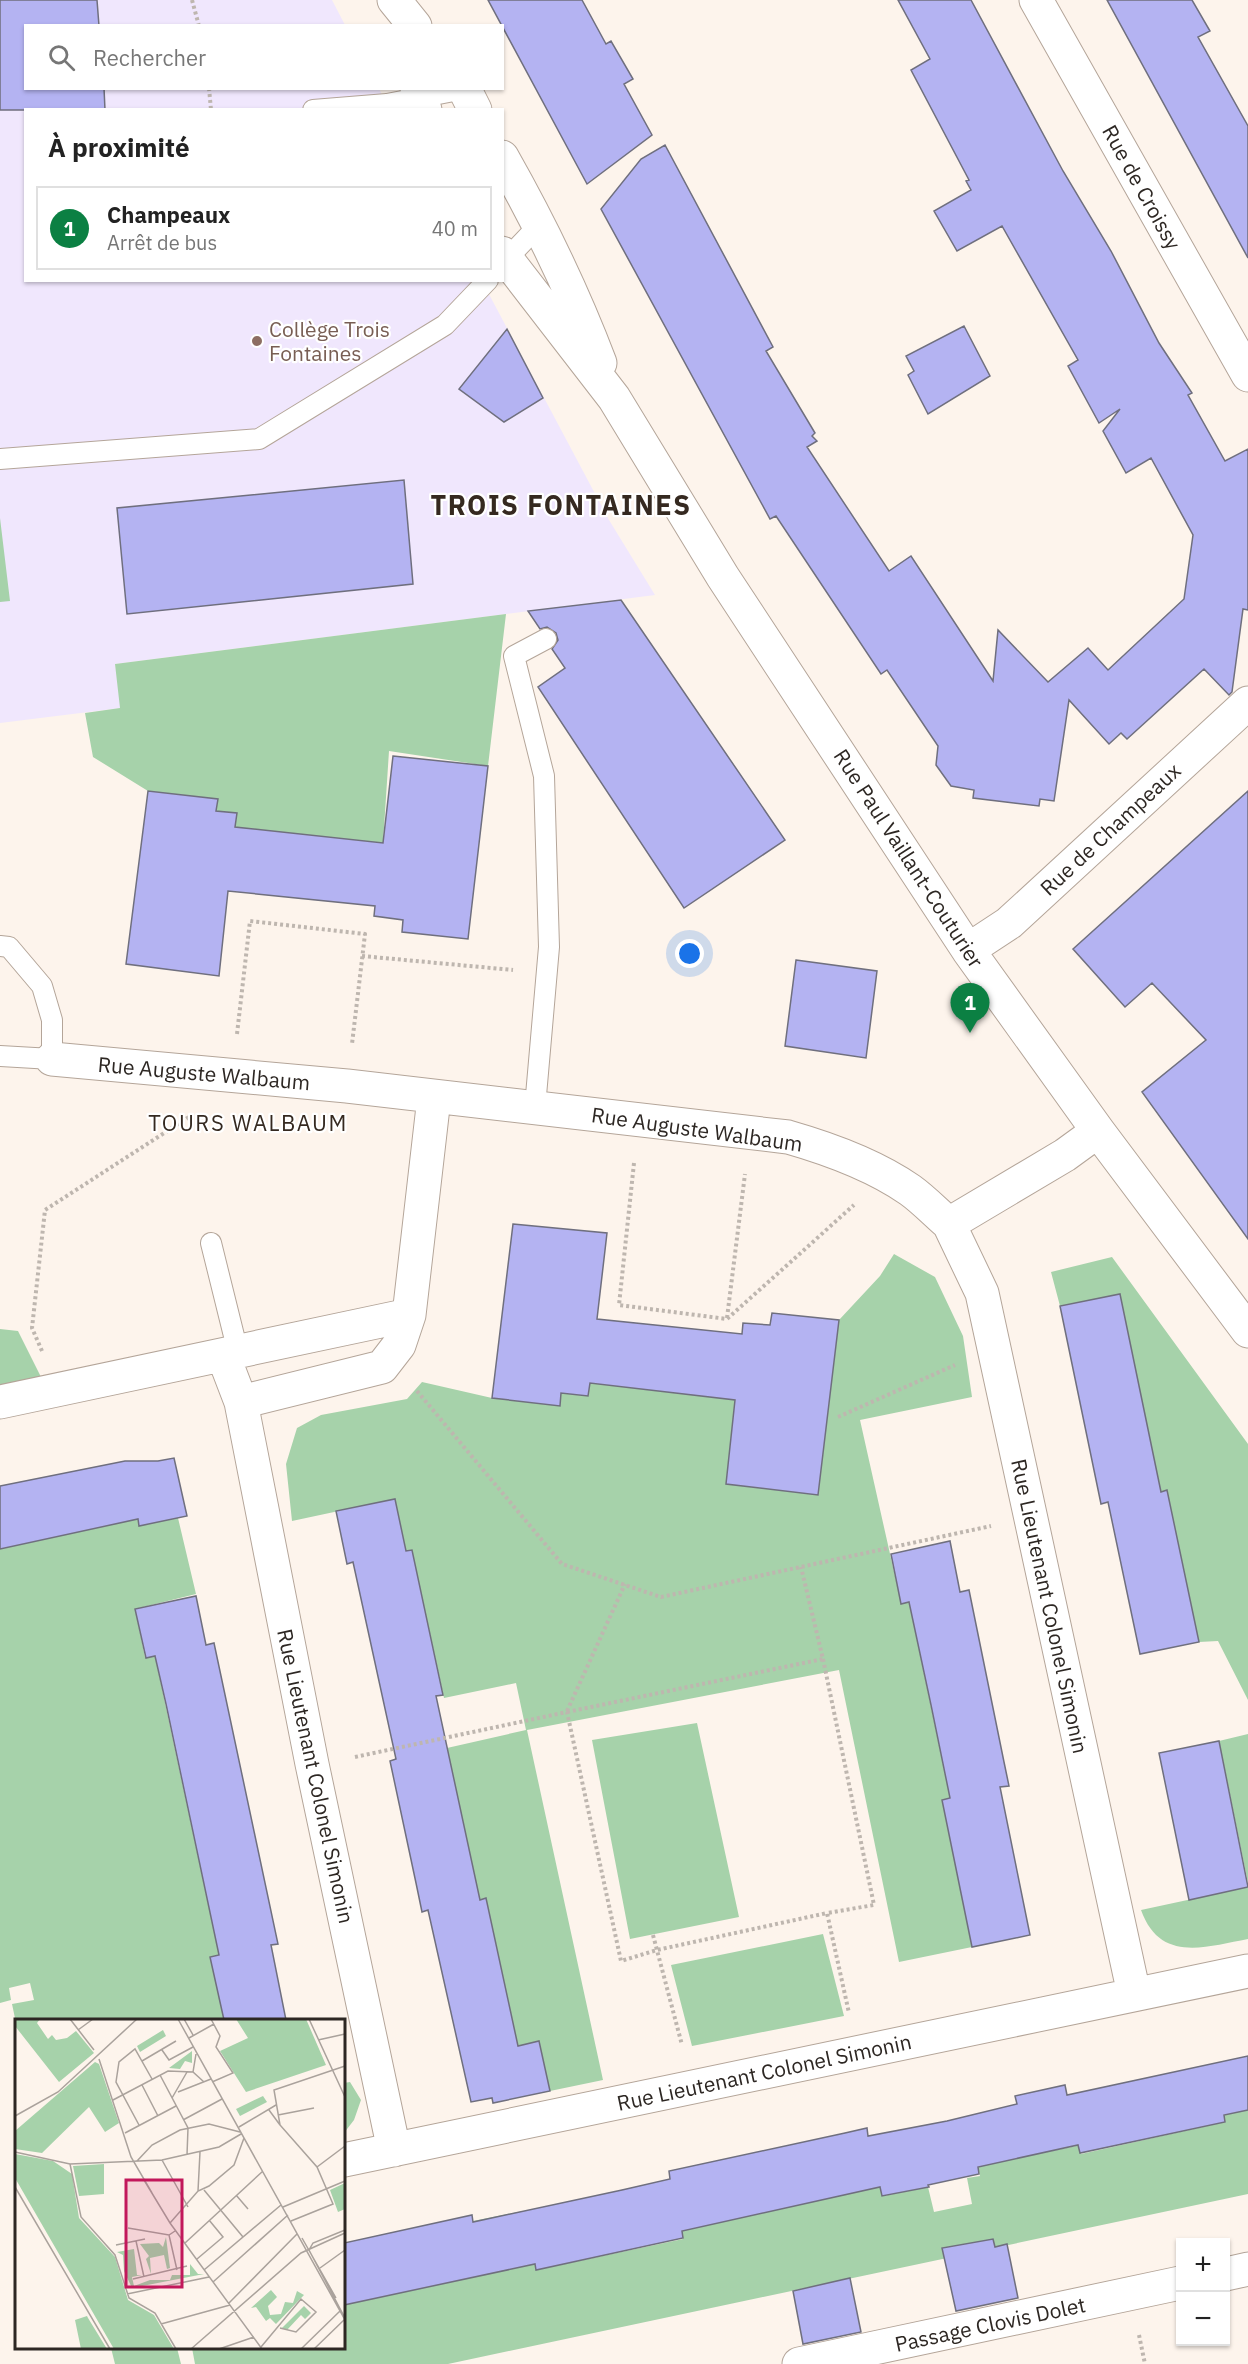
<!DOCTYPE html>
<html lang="fr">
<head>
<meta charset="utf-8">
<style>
  :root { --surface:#fff; --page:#f6f6f6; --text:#222; --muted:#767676; --line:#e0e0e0; --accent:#0b8043 }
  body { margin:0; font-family:"IBM Plex Sans",sans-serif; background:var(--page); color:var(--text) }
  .controls { position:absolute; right:18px; bottom:18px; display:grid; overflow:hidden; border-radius:0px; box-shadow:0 2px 4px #0004 }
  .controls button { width:54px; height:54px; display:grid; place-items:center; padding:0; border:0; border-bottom:2px solid var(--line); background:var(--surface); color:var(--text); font:30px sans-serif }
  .you { position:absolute; left:690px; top:954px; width:21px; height:21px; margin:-15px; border:4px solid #fff; border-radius:50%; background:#1a73e8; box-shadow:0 0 0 9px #1a73e833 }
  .badge { display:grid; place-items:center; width:39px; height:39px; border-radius:50%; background:var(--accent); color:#fff; font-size:20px; font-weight:700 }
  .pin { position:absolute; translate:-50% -50px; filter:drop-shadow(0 2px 3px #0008) }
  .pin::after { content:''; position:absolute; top:32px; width:21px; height:18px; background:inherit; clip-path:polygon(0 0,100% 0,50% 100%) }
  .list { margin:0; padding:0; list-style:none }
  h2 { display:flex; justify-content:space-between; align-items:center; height:78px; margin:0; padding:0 24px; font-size:26px }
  h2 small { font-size:20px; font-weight:400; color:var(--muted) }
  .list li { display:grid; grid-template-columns:39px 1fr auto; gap:18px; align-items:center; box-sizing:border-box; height:84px; margin:0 12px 12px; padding:0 12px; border:2px solid var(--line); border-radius:0px }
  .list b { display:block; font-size:22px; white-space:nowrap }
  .list p { margin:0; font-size:20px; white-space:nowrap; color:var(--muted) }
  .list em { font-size:20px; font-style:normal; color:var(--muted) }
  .icon { flex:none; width:33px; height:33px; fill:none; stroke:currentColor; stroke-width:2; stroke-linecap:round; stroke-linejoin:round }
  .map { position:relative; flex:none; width:1248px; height:2364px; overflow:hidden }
  .search { position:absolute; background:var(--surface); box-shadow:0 2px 4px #0004; left:24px; top:24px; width:480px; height:66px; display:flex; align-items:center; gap:15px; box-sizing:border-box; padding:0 21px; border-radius:0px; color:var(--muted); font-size:22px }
  .panel { position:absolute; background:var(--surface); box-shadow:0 2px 4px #0004; left:24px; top:108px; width:480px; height:174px; border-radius:0px }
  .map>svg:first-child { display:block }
</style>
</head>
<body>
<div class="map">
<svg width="1248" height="2364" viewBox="0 0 1248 2364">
  <rect width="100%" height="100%" fill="#fdf4ec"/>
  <!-- education -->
  <path fill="#f0e7fd" d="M0 0H332L345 25 26 26V88L379 89 390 109 26 110V280L482 281 609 520 655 595 115 664 121 708 0 723Z"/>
  <!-- green -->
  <path fill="#a6d2aa" d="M0 518 10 601 0 602Z
    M506 614 488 766 389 751 383 843 235 827 237 813 216 811 218 799 148 791 93 757 85 713 120 708 115 664Z
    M894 1254 935 1277 963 1336 972 1397 860 1420 901 1603 909 1602 950 1798 942 1800 972 1947 899 1962 839 1670 527 1730 603 2080 550 2091 539 2041 518 2046 486 1898 480 1900 447 1748 526 1730 516 1683 444 1698 412 1551H406L395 1499 292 1521 286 1464 297 1428 321 1415 407 1399 422 1382 492 1398 560 1406 561 1393 588 1396 590 1383 735 1400 726 1484 818 1495 839 1320 880 1276Z
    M1112 1257 1248 1444V1700L1218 1641 1199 1642 1167 1491 1161 1492 1120 1295 1060 1306 1051 1272Z
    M0 1329 18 1331 42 1379 0 1387Z
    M178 1518 196 1594 135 1609 145 1657 155 1656 219 1955 210 1957 224 2020H16V2023L12 2004 34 2000 30 1983 9 1988 11 2000 0 2003V1549L138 1519 139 1525Z
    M697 1723 739 1917 630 1939 592 1740Z
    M1248 1734V1883L1219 1741Z
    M1248 1887V1939C1205 1947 1160 1963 1141 1910Z
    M823 1934 844 2016 692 2046 671 1965Z
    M350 2082 361 2100 354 2120 344 2133V2083Z
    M1248 2110V2194L448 2364H195L192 2348H344V2305L484 2275 473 2221 523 2211 536 2270 683 2239 681 2230 880 2187 883 2196 928 2187 934 2212 972 2204 967 2178 980 2176 967 2116 991 2111 1028 2156 1076 2146H1079L1081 2154 1225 2122 1224 2115Z
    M111 2348H177L181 2364H115Z"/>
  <!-- building -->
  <path fill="#b4b3f2" stroke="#6f6f7e" stroke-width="1.5" d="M0 0H97L99 26H26V88H104L105 110H0Z
    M488 0H582L606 44 611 41 633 79 624 84 652 135 587 184Z
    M898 0H971L1063 171 1111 251 1159 343 1192 393 1188 395 1225 461 1248 449V610L1243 609 1232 692 1229 695 1204 669 1127 739 1121 733 1109 744 1069 700 1054 801 1040 799 1039 806 973 798 974 790 951 786 936 765 938 746 887 670 881 674 776 516 770 519 601 209 641 159 665 145 773 347 766 351 815 433 812 436 817 441 807 447 889 571 911 556 993 681 998 630 1048 682 1088 648 1108 670 1184 599 1193 535 1151 458 1126 473 1103 431 1120 409 1099 423 1068 366 1078 360 1002 226 957 251 934 211 971 190 966 181 969 180 911 70 930 59Z
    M1107 0H1192L1210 31 1198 37 1248 126V258Z
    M964 326 990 376 928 414 908 375 914 371 906 356Z
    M507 329 543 398 504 422 459 389Z
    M404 480 413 584 127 614 117 508Z
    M621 600 785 840 684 908 538 687 565 668 552 649 558 640 556 633 547 627 540 629 528 611Z
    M393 756 488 766 468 939 402 932 403 920 374 916 375 906 228 891 219 976 126 964 148 791 218 799 216 811 237 813 235 827 383 843Z
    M1248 791V1239L1142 1092 1206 1040 1152 983 1125 1007 1073 949Z
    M796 960 877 971 866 1058 785 1046Z
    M513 1224 607 1233 597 1319 742 1334 743 1323 770 1325 772 1313 839 1320 818 1495 726 1484 735 1400 590 1383 588 1396 561 1393 560 1406 492 1398Z
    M1120 1294 1161 1492 1167 1490 1199 1642 1140 1654 1108 1502 1101 1504 1060 1306Z
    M174 1458 187 1516 139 1526 138 1519 0 1549V1486L125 1461H158Z
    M395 1499 406 1551 412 1550 443 1695 436 1696 480 1900 486 1898 518 2046 539 2041 550 2091 493 2103 492 2098 471 2102 428 1910 422 1912 416 1883 390 1761 396 1759 353 1562 347 1564 336 1511Z
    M950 1541 960 1592 969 1590 1004 1762 1009 1786 1000 1787 1030 1935 972 1947 942 1800 950 1798 931 1705 909 1602 901 1604 891 1554Z
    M196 1596 206 1645 214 1643 278 1944 271 1945 286 2020H224L210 1957 219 1955 166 1704 155 1656 146 1658 135 1609Z
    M1219 1741 1248 1887 1189 1900 1159 1753Z
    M1248 2056V2110L1224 2115 1225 2122 1080 2153 1078 2145 978 2167 979 2174 928 2185 929 2187 882 2196 880 2187 682 2231 683 2238 536 2270 535 2264 344 2305V2243L472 2215 473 2222 622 2190 670 2179 669 2171 845 2133 867 2128 868 2136 947 2121 1017 2104 1015 2096 1065 2085 1067 2095Z
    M993 2239 995 2247 1007 2244 1018 2298 956 2311 942 2248Z
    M850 2278 861 2332 803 2344 793 2291Z"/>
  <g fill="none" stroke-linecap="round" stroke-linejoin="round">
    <!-- lane casing -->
    <g stroke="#b4a599" stroke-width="22">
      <path id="lane" d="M313 110 387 104 464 89
        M502 264 539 225
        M0 459 259 439 445 325 488 280
        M0 946 9 947 42 986 52 1020V1059L0 1056
        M535 1107 549 947 544 776 514 656 546 639
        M211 1243 238 1352"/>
    </g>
    <!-- street casing -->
    <g stroke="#b4a599" stroke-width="35">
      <path id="street" d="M394 0 415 26
        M1036 0 1248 375
        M417 88 425 110
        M464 88 475 110
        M502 157C540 224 573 292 600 363
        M502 253 614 398 723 577 968 950 1098 1131 1248 1331
        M968 950 1009 923 1248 703
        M52 1059 347 1086 788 1137C830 1149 874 1165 910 1190 924 1200 936 1213 949 1224L1065 1155 1098 1131
        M949 1224 982 1293 1134 1994
        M223 1355 241 1402 312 1764 394 2150
        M0 1402 409 1315
        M241 1402 382 1367 399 1345 409 1315 434 1098
        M344 2160 1248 1971
        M1226 2274 1248 2269
        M799 2364 1180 2283"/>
    </g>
    <!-- path -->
    <path stroke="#beb6af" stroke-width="4" stroke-dasharray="3 3" stroke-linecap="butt" d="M192 0 199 26
      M209 88 211 110
      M362 956 513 970
      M237 1034 250 921 365 934 352 1044
      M634 1163 619 1305 727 1319 854 1205
      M727 1318 745 1174
      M42 1351 32 1328 45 1210 192 1115
      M417 1391 562 1564 661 1597 991 1526
      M838 1417 955 1365
      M823 1659 874 1905 827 1913
      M567 1711 625 1584
      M567 1712 823 1659 801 1567
      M355 1757 567 1712 621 1961 657 1950 827 1913 849 2013
      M653 1935 682 2045
      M1139 2335 1145 2364"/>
    <!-- lane -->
    <use href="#lane" stroke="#fff" stroke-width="20"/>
    <!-- street -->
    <use href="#street" stroke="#fff" stroke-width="33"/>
  </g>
  <!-- markers -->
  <circle fill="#8d6e63" stroke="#fff" stroke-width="2" cx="257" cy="341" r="6"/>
  <g text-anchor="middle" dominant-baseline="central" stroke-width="4.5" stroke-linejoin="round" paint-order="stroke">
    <!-- street labels -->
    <g font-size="21" fill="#2d2723" stroke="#fff">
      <text transform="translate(1142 187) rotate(61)">Rue de Croissy</text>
      <text transform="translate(1110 829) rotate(-43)">Rue de Champeaux</text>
      <text transform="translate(909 858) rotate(57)">Rue Paul Vaillant-Couturier</text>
      <text transform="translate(204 1073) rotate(5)">Rue Auguste Walbaum</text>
      <text transform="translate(697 1129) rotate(8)">Rue Auguste Walbaum</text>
      <text transform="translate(1050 1606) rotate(78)">Rue Lieutenant Colonel Simonin</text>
      <text transform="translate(316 1776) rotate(78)">Rue Lieutenant Colonel Simonin</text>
      <text transform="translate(764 2072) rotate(-12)">Rue Lieutenant Colonel Simonin</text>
      <text transform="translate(990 2324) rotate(-12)">Passage Clovis Dolet</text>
    </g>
    <!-- education labels -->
    <g font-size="21" fill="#785e54" stroke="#fff" text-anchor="start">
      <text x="269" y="329">Collège Trois<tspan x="269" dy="24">Fontaines</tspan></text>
    </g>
    <!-- neighbourhood labels -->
    <g font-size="22" letter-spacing="1.5" fill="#352920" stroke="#fff">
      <text x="248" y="1122">TOURS WALBAUM</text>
    </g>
    <!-- district labels -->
    <g font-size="27" font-weight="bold" letter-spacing="1.5" fill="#352920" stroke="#fff">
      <text x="561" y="504">TROIS FONTAINES</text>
    </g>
  </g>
  <!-- overview -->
  <g transform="translate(15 2019)">
    <rect width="330" height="330" fill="#fdf4ec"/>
    <path d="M0 0H25L22 4 33 20 37 16 41 21 52 19 61 12 79 34 44 63 0 7ZM221 0H291L311 46 231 73 205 32 233 19ZM148 11 151 17 125 33 122 27ZM177 32V44L170 42 165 50 154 49ZM80 43 84 45 104 104 90 113 74 88 27 134 0 130V112ZM248 77 252 83 225 97 221 90ZM0 135 38 142 57 155 64 199 100 238 113 281 139 296 159 330H99L0 159ZM89 145V175L64 177 58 147ZM330 164V190L323 193 315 171ZM151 218 155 249 152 250 149 236 135 239 136 255 131 240 134 237 125 225 144 224 148 228ZM119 230 122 256H127L117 258 119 267 135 261H155L157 256H175V245L183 255H189L117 269 109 252 108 236 102 233ZM256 271 262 278 253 287 255 296 266 295 270 283 278 284 282 272 289 276 261 305 255 299 251 302 241 288 236 289ZM289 287 296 294 290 300 286 296 272 311 267 309ZM72 297 73 299 92 330H66L60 301Z" fill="#a6d2aa"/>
    <path fill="none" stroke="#aaa29c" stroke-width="1.5" d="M55 0 79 31M163 0 330 301M169 0 178 16M196 0 205 17 201 28 218 54 197 63M294 0 330 78M63 11 78 0M174 19 199 5M303 21 330 15M147 31 154 41 178 28M84 40 116 138 137 174M127 42 161 22M178 53 181 35M145 56 173 109 172 136M127 66 143 97M163 73 196 60M157 79 172 53M98 81 153 52 178 53 189 63M254 91 265 106M263 96 299 89M0 97 43 73 122 0M168 101 207 80M124 106 101 63 104 43 120 30 137 60M224 108 261 86M110 114 161 87M0 133 55 145 147 141 204 128 226 115M147 141 173 188M122 142 137 126 165 111 194 105 225 113M55 145 66 198 100 236 114 279 140 294 161 330M302 148 330 127M129 161 155 204 247 330M0 168 95 330M189 171 228 218M183 172 185 133M221 176 233 190M268 188 330 162M276 202 318 185 302 148 265 106 259 71 330 47M155 204 183 172 194 167 219 146 229 119M113 209 154 216 160 212M330 211 298 224 294 231 330 299M154 216 162 251M287 219 321 279M121 222 129 258M170 224 248 152M101 226 130 220M182 240 208 218 194 201M305 249 330 231M189 251 266 186M118 260 172 247M198 263 273 196M112 275 194 258M214 284 282 215M146 305 215 286M246 328 286 280 301 293 281 313 265 309M176 330 286 234 330 214M204 330 239 318M286 330 325 292M299 330 330 300"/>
    <path fill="#c2185b" fill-opacity="0.15" stroke="#c2185b" stroke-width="3" d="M111 161H167V268H111Z"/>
    <rect width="330" height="330" fill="none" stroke="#2d2723" stroke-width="3"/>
  </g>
</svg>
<div class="controls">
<button>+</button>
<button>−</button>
</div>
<div class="you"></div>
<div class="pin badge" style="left:970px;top:1033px">1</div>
<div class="search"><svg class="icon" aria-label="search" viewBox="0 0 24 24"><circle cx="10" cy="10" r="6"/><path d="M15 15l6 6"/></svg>Rechercher</div>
<section class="panel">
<h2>À proximité<small></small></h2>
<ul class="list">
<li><span class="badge">1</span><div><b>Champeaux</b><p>Arrêt de bus</p></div><em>40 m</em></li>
</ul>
</section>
</div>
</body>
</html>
